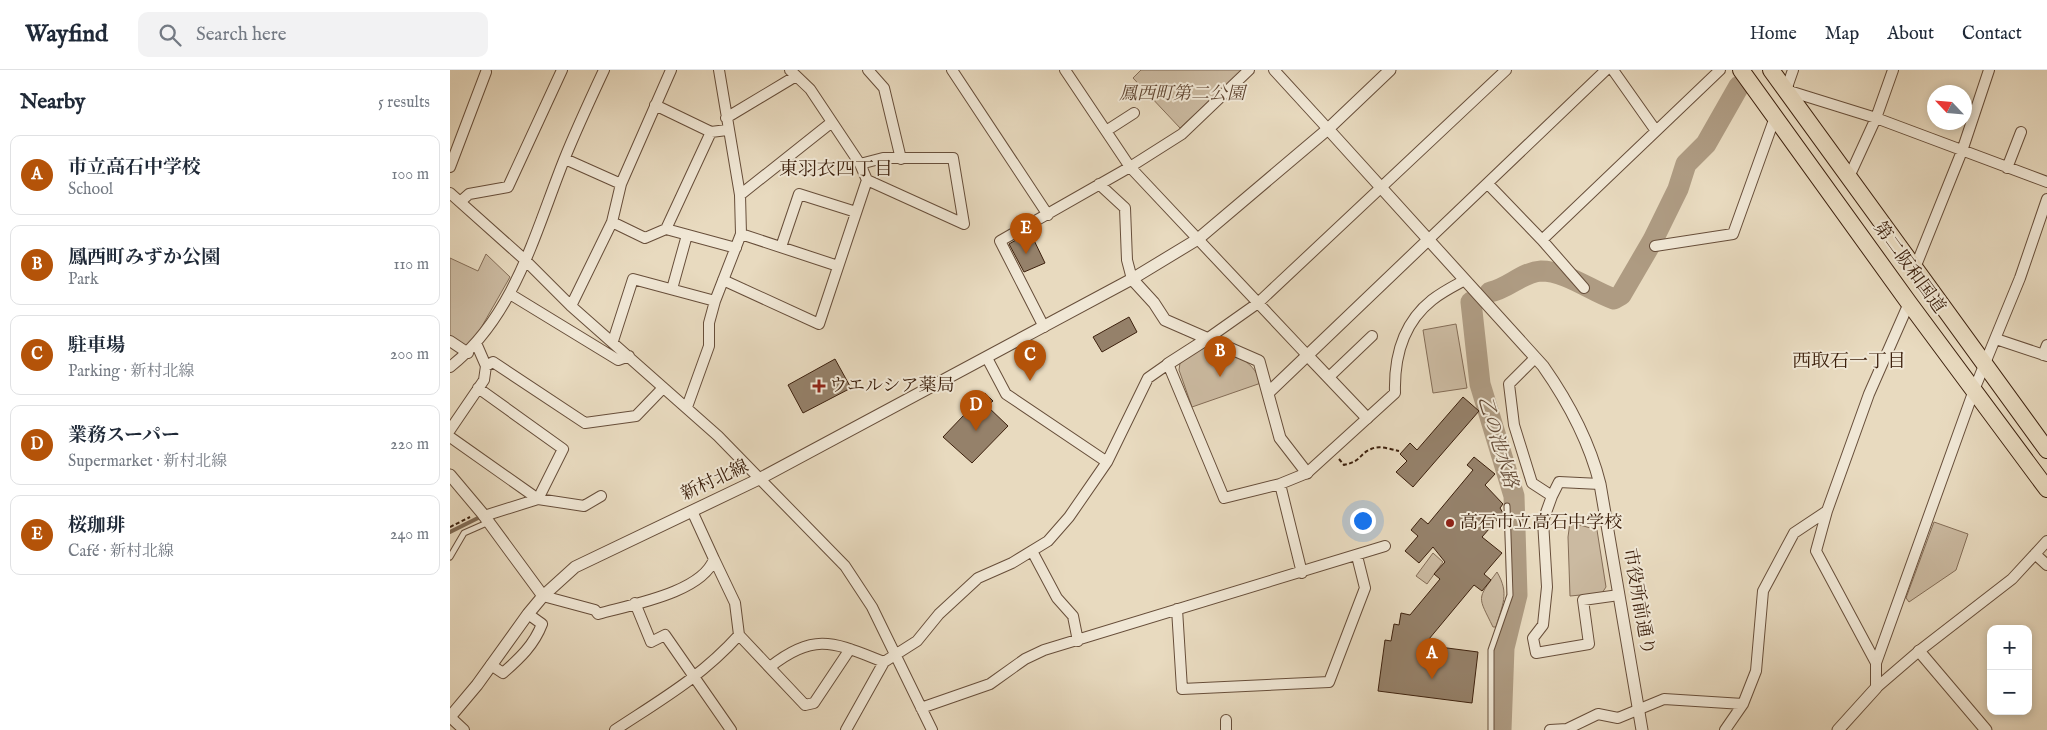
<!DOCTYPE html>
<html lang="en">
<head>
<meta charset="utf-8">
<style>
  :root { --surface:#fff; --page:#f2f2f3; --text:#1f2937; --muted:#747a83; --line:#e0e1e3; --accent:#b45309 }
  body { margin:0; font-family:"IM FELL English","Noto Serif JP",serif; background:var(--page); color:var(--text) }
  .controls { position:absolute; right:15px; bottom:15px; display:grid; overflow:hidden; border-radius:10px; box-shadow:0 2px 8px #0003 }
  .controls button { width:45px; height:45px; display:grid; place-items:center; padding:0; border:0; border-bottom:1px solid var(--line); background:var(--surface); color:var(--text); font:25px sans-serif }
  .compass { position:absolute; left:1477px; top:15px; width:45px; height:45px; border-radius:50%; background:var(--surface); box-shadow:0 2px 8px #0003; rotate:296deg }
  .you { position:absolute; left:912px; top:450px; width:18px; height:18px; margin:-12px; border:4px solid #fff; border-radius:50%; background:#1a73e8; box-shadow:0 0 0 8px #1a73e833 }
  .badge { display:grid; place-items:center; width:32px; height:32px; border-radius:50%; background:var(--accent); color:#fff; font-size:16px; font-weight:700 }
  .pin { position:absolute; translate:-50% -41px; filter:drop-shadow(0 1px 2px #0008) }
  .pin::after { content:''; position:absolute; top:26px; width:18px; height:15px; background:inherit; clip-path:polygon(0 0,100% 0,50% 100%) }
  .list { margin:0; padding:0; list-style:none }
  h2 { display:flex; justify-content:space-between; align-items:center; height:65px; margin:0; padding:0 20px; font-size:21px }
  h2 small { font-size:16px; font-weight:400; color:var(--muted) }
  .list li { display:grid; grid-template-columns:32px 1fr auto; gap:15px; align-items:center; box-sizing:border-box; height:80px; margin:0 10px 10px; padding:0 10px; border:1px solid var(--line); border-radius:10px }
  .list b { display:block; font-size:19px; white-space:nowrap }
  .list p { margin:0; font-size:16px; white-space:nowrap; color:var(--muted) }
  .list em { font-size:16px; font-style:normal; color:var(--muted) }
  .icon { flex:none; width:28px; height:28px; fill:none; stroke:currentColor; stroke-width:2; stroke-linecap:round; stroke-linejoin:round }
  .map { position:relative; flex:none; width:1597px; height:660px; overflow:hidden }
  header { display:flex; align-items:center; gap:30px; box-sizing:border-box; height:70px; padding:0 25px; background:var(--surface); border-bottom:1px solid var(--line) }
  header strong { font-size:24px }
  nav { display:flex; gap:28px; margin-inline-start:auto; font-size:18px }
  .search { width:350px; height:45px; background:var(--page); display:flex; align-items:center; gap:12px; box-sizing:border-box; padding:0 18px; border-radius:10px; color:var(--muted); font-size:19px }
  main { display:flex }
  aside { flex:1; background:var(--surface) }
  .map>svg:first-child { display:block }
</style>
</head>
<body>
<header>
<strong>Wayfind</strong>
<div class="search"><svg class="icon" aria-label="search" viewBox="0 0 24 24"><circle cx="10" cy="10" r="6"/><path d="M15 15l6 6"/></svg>Search here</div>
<nav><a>Home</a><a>Map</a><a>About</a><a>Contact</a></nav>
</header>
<main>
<aside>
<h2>Nearby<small>5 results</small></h2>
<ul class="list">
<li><span class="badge">A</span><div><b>市立高石中学校</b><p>School</p></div><em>100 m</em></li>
<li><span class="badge">B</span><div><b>鳳西町みずか公園</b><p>Park</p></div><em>110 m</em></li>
<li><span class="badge">C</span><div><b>駐車場</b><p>Parking · 新村北線</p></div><em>200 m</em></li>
<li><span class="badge">D</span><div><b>業務スーパー</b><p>Supermarket · 新村北線</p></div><em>220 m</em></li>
<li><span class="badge">E</span><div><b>桜珈琲</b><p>Café · 新村北線</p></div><em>240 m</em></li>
</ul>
</aside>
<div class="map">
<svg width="1597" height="660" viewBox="0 0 1597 660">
  <rect width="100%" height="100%" fill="#e8dabf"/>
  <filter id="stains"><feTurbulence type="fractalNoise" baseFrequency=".004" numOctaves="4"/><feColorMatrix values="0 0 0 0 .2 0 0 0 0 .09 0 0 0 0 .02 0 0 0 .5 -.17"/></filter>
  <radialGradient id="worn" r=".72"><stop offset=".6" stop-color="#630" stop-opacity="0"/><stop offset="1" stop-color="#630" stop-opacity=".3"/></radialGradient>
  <!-- green -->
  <path fill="#cbbaa1" stroke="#846d57" d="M691 0H792L730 58 683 8Z
    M36 184 60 207 19 279 0 267V188L28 201Z
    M1006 254 1017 318 983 323 973 260Z
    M758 275C782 285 802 287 811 313L742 337 729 300 730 293 752 276Z
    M1120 452 1147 460 1156 517 1152 523 1120 526 1118 467Z
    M1484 452 1518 464 1506 500 1459 532 1456 528Z
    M983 483 993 492 977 514 966 506Z
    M1047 502C1060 524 1052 535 1046 557H1043C1028 526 1026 530 1047 502Z"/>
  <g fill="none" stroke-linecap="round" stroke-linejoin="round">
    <!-- stream -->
    <path stroke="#806a53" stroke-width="4" d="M0 462 30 447"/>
    <!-- river -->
    <path stroke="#ae9b82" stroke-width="21" d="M1040 222C1058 219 1072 202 1091 201 1116 201 1141 221 1164 229L1171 225 1203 170 1228 119 1236 94 1256 74 1289 16
      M1021 232 1030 314 1064 426 1067 525 1054 578 1051 660"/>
  </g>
  <!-- building -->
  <path fill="#95816a" stroke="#3c200d" d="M580 162 595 193 574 202 559 174Z
    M679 247 687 262 652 282 643 267Z
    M385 289 401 318 353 343 338 315Z
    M535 323 543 331 537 336 558 356 522 393 493 367Z
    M1013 327 1029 341 963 417 946 402 957 391 950 384 960 373 967 380Z
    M1024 387 1045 404 1035 415 1053 434 1050 438 1053 443 1032 467 1052 483 1034 504 1041 510 1032 521 1024 515 974 575 1028 582 1022 633 928 621 935 570 941 571 944 554 949 555 951 543 960 545 990 509 984 504 995 492 983 477 969 493 955 481 968 466 961 460 971 448 978 454 1023 400 1017 395Z"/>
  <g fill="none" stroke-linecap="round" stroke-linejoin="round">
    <!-- service casing -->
    <g stroke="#674e3a" stroke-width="7">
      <path id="service" d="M0 487 14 463 39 452
        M1041 660V580L1060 525 1057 436"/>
    </g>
    <!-- minor casing -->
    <g stroke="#674e3a" stroke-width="12">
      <path id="minor" d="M418 0 434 18 451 89
        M502 0 598 145
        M615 0 680 97 857 285
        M824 0 878 59
        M1163 0 1206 61
        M1343 0 1336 20 1426 48 1597 112
        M205 35 261 62 277 60
        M276 48 346 6
        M656 61 684 43
        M115 89 171 114
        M410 94 433 88H503L514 154 417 110
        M0 97 36 2
        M1557 98 1571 62
        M1399 107 1426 48 1443 0
        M649 114 675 138 677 190 682 209
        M1038 114 1092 170 1134 218
        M0 123 75 190 121 236 268 366 395 496 422 537 482 660
        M290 125 382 52
        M10 132 19 124 58 117 112 0
        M162 152 195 168 216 159 261 62
        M216 159 286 178
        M291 164 388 196
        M978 170 1156 0
        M1092 170 1270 0
        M1205 176 1283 164 1325 47
        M331 177 349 124 406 142
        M1465 198 1512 81 1539 0
        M273 210 369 254 417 110 410 94 360 19 340 0
        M222 219 237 165
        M60 224 168 290 179 286
        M121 236 162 152 171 114 221 0
        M594 257 550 171 680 97 732 64 799 0
        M757 269 808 233 1056 0
        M1546 269 1597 286
        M0 271 18 283
        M163 271 183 209 265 231
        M1593 285 1597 275
        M537 288 556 324 657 392
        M1085 288 1059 314 1064 355 1082 413 1102 426 1093 451 1097 517 1093 555 1083 568 1086 583 1139 574 1133 530 1169 525
        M36 296 43 292 135 353 186 346 213 318
        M0 297C64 247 85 163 114 90 126 60 140 30 154 0
        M879 307 922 266
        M28 318 113 379 88 429
        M237 337 259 276V253L265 231 291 164 290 125 269 0
        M0 360 34 310 36 296 26 273
        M0 367 88 429
        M830 414 852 503
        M1102 426 1109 412 1150 414
        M1377 441 1366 481 1426 593
        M34 446 88 429 134 436 151 426
        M582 481 607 528 623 546 628 571
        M1585 484 1597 495
        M264 489 285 533 289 565 355 635 364 633 400 579
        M93 526 145 540 148 544C179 535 252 523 264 489L242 441
        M185 533 201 572 215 565 281 660
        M727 539 732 619 879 612 915 518 907 486
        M41 595 53 603C70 588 84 575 92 554L78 544
        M320 597C365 561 385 573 434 592
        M1426 618V593L1524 320 1570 208 1597 129
        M1426 618 1469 581 1562 509 1597 471
        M471 638 540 614 575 589 594 580 935 476
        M0 647 14 660
        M165 660C212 629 251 607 289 565
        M396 660 434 592 467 571 489 544 528 508 562 493 598 471 619 447 657 392 698 308 718 294 774 428 830 414 857 403 945 323C944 288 953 253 982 230 992 222 1004 216 1015 210
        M776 660V650
        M1100 660 1117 659 1148 644 1168 648 1214 629 1293 634
        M1275 660 1293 634 1306 601 1313 521 1344 463 1377 441 1419 324 1459 233"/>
    </g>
    <!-- tertiary casing -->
    <g stroke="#674e3a" stroke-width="13">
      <path id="tertiary" d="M878 59 1093 296C1119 333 1139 370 1150 414L1192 660
        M682 209 704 233 715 250 809 291 830 368 857 403
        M857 285 917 348
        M718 294 757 269
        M818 323 978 170
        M0 405 32 443 93 526
        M1469 581 1536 660
        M0 647 27 615 78 544 93 526 125 497 309 409 682 209 748 169 878 59 940 0
        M1388 660 1426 618"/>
    </g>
    <!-- trunk casing -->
    <g stroke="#3c200d" stroke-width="18">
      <path id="trunk" d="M1291 0 1459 233 1597 419
        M1321 0 1597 380"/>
    </g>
    <!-- path -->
    <path stroke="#3c200d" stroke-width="2" stroke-dasharray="4 2.5" stroke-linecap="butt" d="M889 389 894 395C912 391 909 384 921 379 929 375 940 379 949 381
      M0 457 20 447"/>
    <!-- service -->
    <use href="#service" stroke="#f0e7d5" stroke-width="5"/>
    <!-- minor -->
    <use href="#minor" stroke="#f0e7d5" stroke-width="10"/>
    <!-- tertiary -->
    <use href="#tertiary" stroke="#f0e7d5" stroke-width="11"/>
    <!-- trunk -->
    <use href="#trunk" stroke="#e8dabf" stroke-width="16"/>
  </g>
  <!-- markers -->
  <g fill="#8f2418" stroke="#f0e7d5" stroke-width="2">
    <path d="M366.5 308.5h5v5h5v5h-5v5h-5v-5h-5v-5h5z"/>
    <circle cx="1000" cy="453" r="5"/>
  </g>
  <g text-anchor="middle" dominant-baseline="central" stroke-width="4" stroke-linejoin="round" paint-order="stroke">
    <!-- park labels -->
    <g font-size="18" font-style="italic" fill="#604632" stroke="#f0e7d5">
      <text x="732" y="24">鳳西町第二公園</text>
    </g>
    <!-- street labels -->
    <g font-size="18" fill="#3c200d" stroke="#f0e7d5">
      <text transform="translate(1459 198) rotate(54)">第二阪和国道</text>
      <text transform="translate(265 411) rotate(-25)">新村北線</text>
      <text transform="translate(1188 532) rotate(80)">市役所前通り</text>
    </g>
    <!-- poi labels -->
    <g font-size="18" fill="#3c200d" stroke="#f0e7d5" text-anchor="start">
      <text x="379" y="316">ウエルシア薬局</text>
      <text x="1010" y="453">高石市立高石中学校</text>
    </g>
    <!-- neighbourhood labels -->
    <g font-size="19" fill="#3c200d" stroke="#f0e7d5">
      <text x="386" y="100">東羽衣四丁目</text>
      <text x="1399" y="292">西取石一丁目</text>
    </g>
    <!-- water labels -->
    <g font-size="19" font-style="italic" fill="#644b36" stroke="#f0e7d5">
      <text transform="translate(1047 372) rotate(73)">乙の池水路</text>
    </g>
  </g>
  <rect width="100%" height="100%" filter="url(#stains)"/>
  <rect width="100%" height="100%" fill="url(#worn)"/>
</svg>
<div class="controls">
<button>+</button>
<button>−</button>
</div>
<svg class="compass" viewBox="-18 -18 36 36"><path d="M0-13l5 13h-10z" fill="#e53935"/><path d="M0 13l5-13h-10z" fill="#747a83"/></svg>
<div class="you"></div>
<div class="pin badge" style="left:982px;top:609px">A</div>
<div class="pin badge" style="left:770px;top:307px">B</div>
<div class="pin badge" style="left:580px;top:311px">C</div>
<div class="pin badge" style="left:526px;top:361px">D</div>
<div class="pin badge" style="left:576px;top:184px">E</div>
</div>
</main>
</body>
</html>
